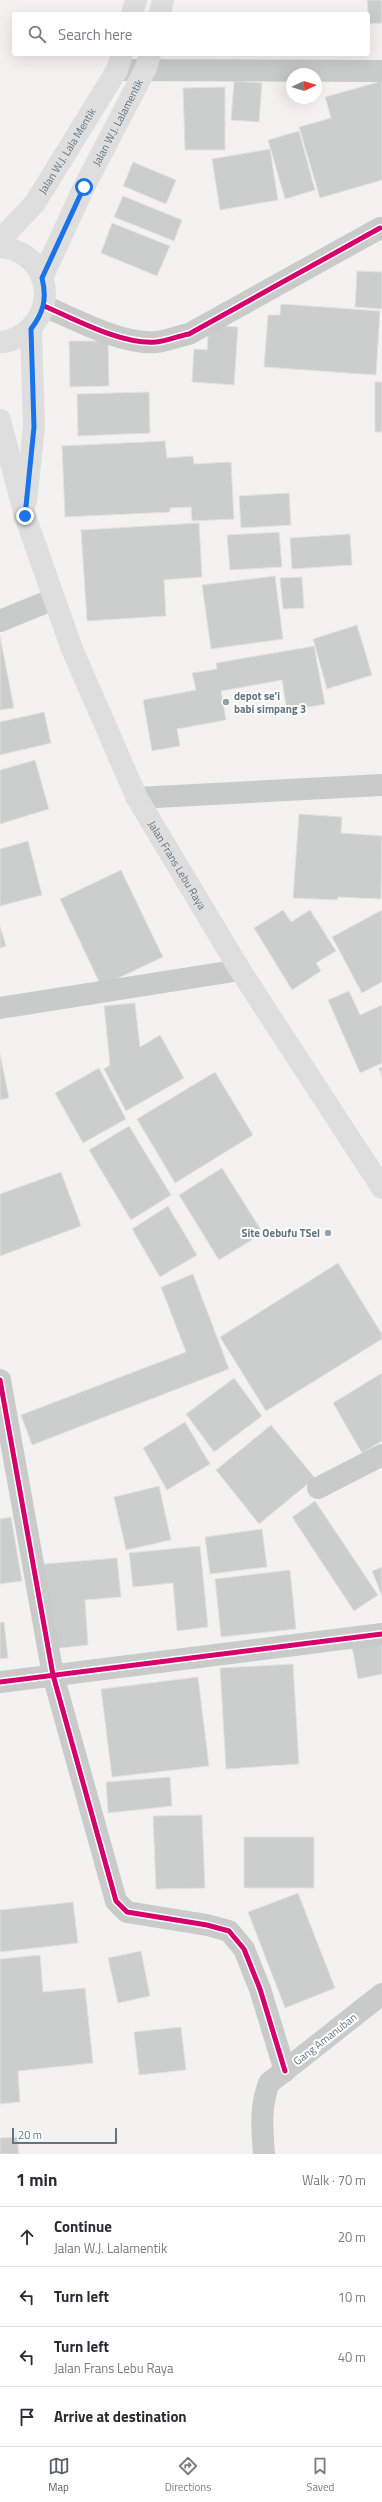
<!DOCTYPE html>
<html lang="en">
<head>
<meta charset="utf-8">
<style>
  :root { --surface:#fff; --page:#f7f7f7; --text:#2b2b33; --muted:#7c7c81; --line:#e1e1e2; --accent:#5a6068 }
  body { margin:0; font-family:"Titillium Web",sans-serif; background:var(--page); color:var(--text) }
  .compass { position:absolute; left:286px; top:68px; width:36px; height:36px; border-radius:50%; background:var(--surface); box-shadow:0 4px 16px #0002; rotate:86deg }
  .scale { position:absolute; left:12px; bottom:10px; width:105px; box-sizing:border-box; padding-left:4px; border:2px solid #617682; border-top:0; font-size:11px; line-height:14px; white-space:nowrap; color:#617682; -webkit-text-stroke:3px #fff; paint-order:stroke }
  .stop { position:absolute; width:12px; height:12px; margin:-9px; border:3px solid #1a73e8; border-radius:50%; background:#fff }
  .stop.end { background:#1a73e8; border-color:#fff; box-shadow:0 1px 4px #0008 }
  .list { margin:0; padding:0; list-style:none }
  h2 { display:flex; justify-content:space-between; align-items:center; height:52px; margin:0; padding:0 16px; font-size:17px }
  h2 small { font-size:13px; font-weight:400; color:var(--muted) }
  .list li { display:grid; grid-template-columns:26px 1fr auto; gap:12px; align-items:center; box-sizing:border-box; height:60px; padding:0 16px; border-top:1px solid var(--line) }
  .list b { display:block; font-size:15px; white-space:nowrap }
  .list p { margin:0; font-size:13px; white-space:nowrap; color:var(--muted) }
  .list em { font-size:13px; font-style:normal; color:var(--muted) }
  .icon { flex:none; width:22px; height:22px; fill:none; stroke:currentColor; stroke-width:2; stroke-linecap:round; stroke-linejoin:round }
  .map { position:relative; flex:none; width:382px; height:2154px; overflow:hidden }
  .search { position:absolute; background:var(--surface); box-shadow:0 4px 16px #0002; left:12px; right:12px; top:12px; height:44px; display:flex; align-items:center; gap:10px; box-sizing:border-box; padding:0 14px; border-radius:4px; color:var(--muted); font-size:15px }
  .sheet { height:292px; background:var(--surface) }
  nav { display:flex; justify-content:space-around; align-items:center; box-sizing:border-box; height:56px; border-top:1px solid var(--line); background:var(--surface); font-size:11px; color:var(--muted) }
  nav a { display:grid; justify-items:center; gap:2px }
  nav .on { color:var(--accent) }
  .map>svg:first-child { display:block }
</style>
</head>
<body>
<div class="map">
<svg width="382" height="2154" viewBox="0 0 382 2154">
  <rect width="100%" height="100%" fill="#f3f2f0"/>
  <!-- building -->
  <path fill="#cccdcd" stroke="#e2e2e0" d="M367 0H382V23L369 24Z
    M234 81 262 83 259 122 231 120Z
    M382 81V180L320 198 299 127 331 118 325 97Z
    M225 87V150H185L183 88Z
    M299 131 315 190 285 199 268 140Z
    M270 149 278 200 220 210 212 159Z
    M133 162 176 180 166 204 123 186Z
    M123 196 182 220 174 241 114 217Z
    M112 223 170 246 157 276 101 253Z
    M357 271 382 272V309L355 307Z
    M281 304 380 311 376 375 264 367 268 315H280Z
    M209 325 238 327 234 385 192 382 194 349 207 350Z
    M69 341H108L109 386 70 387Z
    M375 382H382V432H375Z
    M149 392 150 433 78 436 77 394Z
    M165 441 167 458 193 456 194 464 231 462 234 519 192 521 191 507 170 508V512L65 517 62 446Z
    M289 493 291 525 241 528 239 496Z
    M199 523 202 577 164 580 166 616 87 621 81 530Z
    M279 532 282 567 230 570 227 535Z
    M350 534 352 565 292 569 290 538Z
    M275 576 283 639 211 649 202 585Z
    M302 577 304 608 283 609 280 578Z
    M357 625 372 675 327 689 313 639Z
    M0 636 14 708 0 710Z
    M314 646 325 704 287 711 282 680 221 691 226 720 177 729 180 746 152 751 143 700 196 690 192 673 217 669 216 663Z
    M44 712 51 743 0 755V722Z
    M35 760 49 809 0 824V770Z
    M299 814 342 817 341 833 382 836 381 899 338 897 337 900 293 898Z
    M28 841 42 895 0 906V849Z
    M121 870 163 957 101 986 60 899Z
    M283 910 291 922 310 910 336 951 316 963 321 971 292 990 254 928Z
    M382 910V982L362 993 332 937Z
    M0 926 6 946 0 948Z
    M349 991 360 1015 382 1005V1063L360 1073 328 1000Z
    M135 1003 140 1047 160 1035 184 1078 126 1111 104 1069 110 1065 104 1006Z
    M0 1054 9 1098 0 1100Z
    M382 1067V1077L379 1068Z
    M99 1068 126 1119 83 1143 55 1093Z
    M215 1072 253 1135 175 1183 137 1119Z
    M129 1126 171 1195 131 1220 89 1150Z
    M222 1168 263 1233 219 1260 179 1195Z
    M61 1172 81 1226 0 1256V1194Z
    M168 1206 197 1255 160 1277 132 1229Z
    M338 1263 382 1334V1339L266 1411 220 1337Z
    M193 1274 229 1369 32 1445 21 1415 186 1352 161 1287Z
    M382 1373V1441L362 1453 333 1403Z
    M234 1378 262 1416 214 1452 186 1414Z
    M185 1422 210 1464 167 1490 143 1448Z
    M271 1425 315 1478 259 1524 216 1470Z
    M159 1486 171 1540 126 1550 114 1497Z
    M315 1501 378 1595 354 1611 292 1517Z
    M11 1517 22 1581 0 1584V1519Z
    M262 1529 267 1567 210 1574 205 1537Z
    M200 1546 208 1627 177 1631 173 1583 133 1587 129 1553Z
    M117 1558 121 1597 85 1600 88 1645 52 1649 44 1564Z
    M382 1567V1596L372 1571Z
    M290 1570 296 1629 221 1637 215 1579Z
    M4 1622 8 1658 0 1659V1623Z
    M382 1641V1674L358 1679 352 1647Z
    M293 1664 299 1764 226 1769 220 1668Z
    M198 1677 209 1766 112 1777 101 1689Z
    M170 1777 172 1806 108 1813 106 1782Z
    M202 1815 205 1888 156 1889 153 1816Z
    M244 1837H314V1888H244Z
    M298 1893 335 1988 285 2008 248 1912Z
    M73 1902 78 1943 0 1952V1910Z
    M141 1951 150 1996 118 2003 108 1958Z
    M40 1955 43 1992 85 1988 93 2063 18 2071 20 2102 0 2104V1959Z
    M181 2027 186 2070 139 2075 134 2032Z
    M17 2137 19 2154H0V2138Z"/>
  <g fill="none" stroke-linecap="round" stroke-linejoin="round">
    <!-- street -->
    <path stroke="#c9cbcb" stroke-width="22" d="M117 70 382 71
      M44 306C75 319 122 345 156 342 167 341 178 336 189 334L380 228
      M0 621 54 599
      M137 798 382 785
      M0 1008 240 970
      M0 1380 53 1675 116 1901 127 1912 207 1925 229 1931 244 1949 260 1989 285 2071
      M318 1488 382 1455
      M0 1682 382 1634
      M264 2154C262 2129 260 2107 269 2083L382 1994"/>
    <!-- primary -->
    <g stroke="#dededf" stroke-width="22">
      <path d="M132 14 136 0"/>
      <path d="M160 14 163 0"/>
      <path id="s1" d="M0 240 35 203 117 70 122 54"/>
      <path d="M0 247C47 251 61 307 23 334 17 338 8 342 0 342"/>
      <path id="s2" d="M42 278 84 187 146 68 150 54"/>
      <path id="s3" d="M0 420 25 516 72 649 137 798 240 970 382 1188"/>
      <path d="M26 501 34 427 31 329"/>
    </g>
    <!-- cycleway casing -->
    <g stroke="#fff" stroke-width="8">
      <path id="cycleway" d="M44 306C75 319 122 345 156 342 167 341 178 336 189 334L380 228
        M0 1380 53 1675 116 1901 127 1912 207 1925 229 1931 244 1949 260 1989 285 2071
        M0 1682 382 1634"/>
    </g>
    <!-- cycleway -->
    <use href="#cycleway" stroke="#d6006c" stroke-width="5"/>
  </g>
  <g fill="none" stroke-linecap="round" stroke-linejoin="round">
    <!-- route -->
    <path stroke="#1a73e8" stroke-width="5" d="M25 516 34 427 31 329C44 312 47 298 42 278L84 187"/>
  </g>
  <!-- markers -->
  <g fill="#94a1a8" stroke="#fff" stroke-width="1.5">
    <circle cx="226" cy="702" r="4"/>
    <circle cx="328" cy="1233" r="4"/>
  </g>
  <g text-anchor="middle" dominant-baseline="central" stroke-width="4" stroke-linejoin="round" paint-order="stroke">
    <!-- street labels -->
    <g font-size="11" fill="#617682" stroke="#fff">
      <text stroke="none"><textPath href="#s2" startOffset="173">Jalan W.J. Lalamentik</textPath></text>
      <text stroke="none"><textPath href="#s1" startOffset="112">Jalan W.J. Lala Mentik</textPath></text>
      <text stroke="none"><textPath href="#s3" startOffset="481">Jalan Frans Lebu Raya</textPath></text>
      <text transform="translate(325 2039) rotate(-38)">Gang Amanuban</text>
    </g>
    <!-- poi labels -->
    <g font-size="11" font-weight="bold" fill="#617682" stroke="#fff" text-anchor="start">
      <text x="234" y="696">depot se'i<tspan x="234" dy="13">babi simpang 3</tspan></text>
      <text x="320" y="1233" text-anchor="end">Site Oebufu TSel</text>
    </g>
  </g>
</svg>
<svg class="compass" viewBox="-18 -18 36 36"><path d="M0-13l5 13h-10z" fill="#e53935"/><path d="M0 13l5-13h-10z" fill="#7c7c81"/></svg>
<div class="scale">20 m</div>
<div class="stop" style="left:84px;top:187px"></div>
<div class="stop end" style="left:25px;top:516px"></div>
<div class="search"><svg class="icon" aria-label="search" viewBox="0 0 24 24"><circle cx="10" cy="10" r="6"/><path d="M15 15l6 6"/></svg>Search here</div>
</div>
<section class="sheet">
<h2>1 min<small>Walk · 70 m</small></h2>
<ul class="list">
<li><svg class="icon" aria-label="ahead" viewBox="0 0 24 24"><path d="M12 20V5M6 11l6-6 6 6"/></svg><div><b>Continue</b><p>Jalan W.J. Lalamentik</p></div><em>20 m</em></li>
<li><svg class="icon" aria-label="left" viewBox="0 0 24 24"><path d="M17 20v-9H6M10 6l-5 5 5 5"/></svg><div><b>Turn left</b></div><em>10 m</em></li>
<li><svg class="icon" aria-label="left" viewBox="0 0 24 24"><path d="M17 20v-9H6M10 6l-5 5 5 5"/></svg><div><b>Turn left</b><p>Jalan Frans Lebu Raya</p></div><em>40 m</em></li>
<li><svg class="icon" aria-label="arrive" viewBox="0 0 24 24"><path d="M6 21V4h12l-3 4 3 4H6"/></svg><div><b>Arrive at destination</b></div></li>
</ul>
</section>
<nav>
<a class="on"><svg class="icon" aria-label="map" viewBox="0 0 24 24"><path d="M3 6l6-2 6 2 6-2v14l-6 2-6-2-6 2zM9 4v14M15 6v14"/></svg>Map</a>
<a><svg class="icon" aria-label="directions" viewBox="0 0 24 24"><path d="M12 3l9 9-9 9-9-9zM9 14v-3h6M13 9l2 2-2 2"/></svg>Directions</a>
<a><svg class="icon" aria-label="saved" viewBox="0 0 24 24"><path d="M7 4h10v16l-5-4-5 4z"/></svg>Saved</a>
</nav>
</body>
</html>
